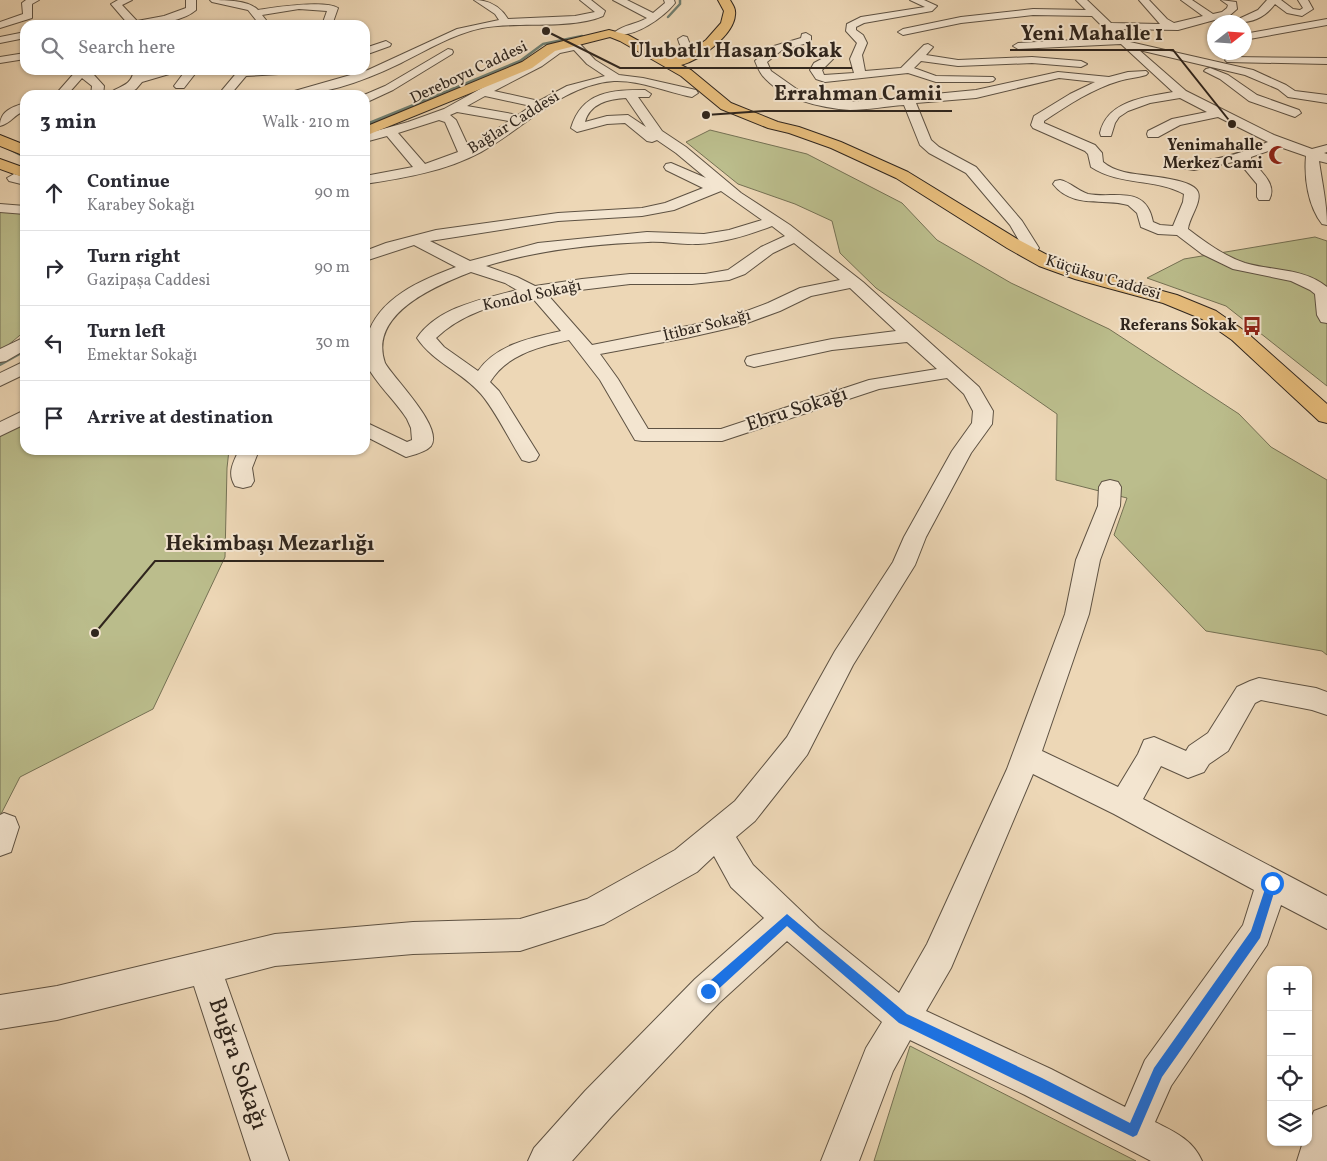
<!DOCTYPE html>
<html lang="en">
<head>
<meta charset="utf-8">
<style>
  :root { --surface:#fff; --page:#f7f7f7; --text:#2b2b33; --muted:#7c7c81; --line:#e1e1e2 }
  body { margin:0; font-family:Vollkorn,serif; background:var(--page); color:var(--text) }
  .controls { position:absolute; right:15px; bottom:15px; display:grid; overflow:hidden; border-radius:10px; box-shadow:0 1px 4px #0004 }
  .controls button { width:45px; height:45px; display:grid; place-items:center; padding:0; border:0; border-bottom:1px solid var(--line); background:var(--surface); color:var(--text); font:25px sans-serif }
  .compass { position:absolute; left:1207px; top:15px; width:45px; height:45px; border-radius:50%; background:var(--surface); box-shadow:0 1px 4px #0004; rotate:73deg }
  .stop { position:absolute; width:15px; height:15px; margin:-11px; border:4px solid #1a73e8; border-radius:50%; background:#fff }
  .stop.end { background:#1a73e8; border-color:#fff; box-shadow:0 1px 5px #0008 }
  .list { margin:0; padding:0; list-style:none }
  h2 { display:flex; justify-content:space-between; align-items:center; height:65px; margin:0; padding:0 20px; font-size:21px }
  h2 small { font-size:16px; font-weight:400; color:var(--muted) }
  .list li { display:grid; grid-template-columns:32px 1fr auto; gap:15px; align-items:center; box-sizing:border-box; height:75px; padding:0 20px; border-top:1px solid var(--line) }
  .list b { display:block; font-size:19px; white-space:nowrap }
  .list p { margin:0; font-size:16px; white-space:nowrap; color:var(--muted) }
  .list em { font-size:16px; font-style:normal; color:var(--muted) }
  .icon { flex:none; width:28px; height:28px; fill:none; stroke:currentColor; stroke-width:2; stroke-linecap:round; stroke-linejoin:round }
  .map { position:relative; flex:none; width:1327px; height:1161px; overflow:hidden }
  .search { position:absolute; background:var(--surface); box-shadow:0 1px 4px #0004; left:20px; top:20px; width:350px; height:55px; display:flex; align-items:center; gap:12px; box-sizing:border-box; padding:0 18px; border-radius:15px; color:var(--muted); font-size:19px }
  .panel { position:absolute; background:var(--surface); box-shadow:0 1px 4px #0004; left:20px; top:90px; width:350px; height:365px; border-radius:15px }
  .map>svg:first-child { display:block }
</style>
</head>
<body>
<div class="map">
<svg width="1327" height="1161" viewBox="0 0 1327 1161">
  <rect width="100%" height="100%" fill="#edd7b6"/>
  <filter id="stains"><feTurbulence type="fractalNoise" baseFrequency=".004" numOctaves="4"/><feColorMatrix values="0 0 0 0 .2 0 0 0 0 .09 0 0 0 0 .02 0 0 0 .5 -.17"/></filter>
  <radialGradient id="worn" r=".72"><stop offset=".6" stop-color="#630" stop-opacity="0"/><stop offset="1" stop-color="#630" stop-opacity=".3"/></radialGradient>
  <!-- green -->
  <path fill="#bbbd8c" stroke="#757154" d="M710 130 807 154 902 203 937 240 1011 283 1109 329 1239 414 1271 447 1327 480V655L1322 651 1206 631 1114 535 1127 498 1056 480 1057 414 876 288 840 253 832 221 795 204 738 184 686 142Z
    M0 209 25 211V331L7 346 0 349Z
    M1315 237 1327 241V386L1226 306 1147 278 1184 259Z
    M25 419V450H229L227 468 225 557 153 709 20 777 0 816V430Z
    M910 1046 1136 1161H874Z"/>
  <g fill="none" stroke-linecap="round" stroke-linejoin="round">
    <!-- stream-far2 -->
    <path stroke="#6f7e70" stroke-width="2.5" d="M668 17 680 4V0
      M421 102 520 61 543 44 582 36"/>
    <!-- stream-far1 -->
    <path stroke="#6f7e70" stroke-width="3" d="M365 125 424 101
      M0 144 25 157"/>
    <!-- stream -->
    <path stroke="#6f7e70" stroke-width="4" d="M0 364 25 350"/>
    <!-- minor casing -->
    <g stroke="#5e5243" stroke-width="2">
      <path id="minor" d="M26 0H39L32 4V18L0 28V22L23 14 22 3Z
        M118 0H132L122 5 137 21 164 16 186 8V0H196V10C181 23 149 25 129 25L111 4Z
        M210 0C224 0 249 0 258 10 275 7 325 0 338 8L332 25H322L327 11 299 9 262 15 270 25H260L248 10 212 2Z
        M474 0C489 0 500 6 508 19L575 16 595 12 580 0H591L605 11 603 16C570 30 519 21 482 28 453 34 427 50 401 63 368 79 327 95 289 95L291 92 368 70 457 29 499 20 495 14Z
        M613 0H627L653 13 665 3 664 0H674L675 3C664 17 635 38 616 34L615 32C623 25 637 24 647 18Z
        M910 0H924L937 6 932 11 864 23 856 27V30L863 35 867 43 862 55 865 71 901 68 924 45 928 44 933 47 926 55 958 60 1032 57 1081 61 1087 64 1081 67 1032 63 958 66 921 61 914 68 936 76 993 77 995 79 993 81 989 82H936L908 73 825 82 816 79 810 70 814 63 827 56 833 59 822 70 824 75 854 73 850 59 857 43 846 31 847 24 861 17 925 7Z
        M1076 0H1087L1111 23 1160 24 1139 0H1149L1167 19 1174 23 1203 16 1181 0H1192L1213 14 1222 12 1227 8 1228 5 1221 0 1236 2 1237 9 1229 16 1178 30 1117 29 1130 42 1253 70 1286 85 1295 91 1327 95V103L1288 97 1278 89 1245 75 1139 50 1186 91 1274 135 1312 149 1327 145V152L1324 153 1327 154V163L1319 161C1322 182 1327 204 1327 225L1322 224C1308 206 1304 178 1306 156L1280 147 1251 157V160C1260 171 1278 184 1269 200H1259L1257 197V184L1238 161 1194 170 1169 166 1167 163 1169 160C1179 158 1190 162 1200 161 1224 159 1246 151 1268 142L1218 117 1180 125 1158 137H1148L1147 134 1148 131 1172 119 1207 112 1180 98 1150 103 1128 111 1119 117 1115 123 1111 136H1101L1100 133C1107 101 1144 97 1173 92L1121 44 1018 49 1013 46 1018 43 1114 38 1092 16 1033 15 961 23 903 35 898 32 903 29 961 17 1033 9 1086 10Z
        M1267 0H1281L1293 9 1300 10 1303 8 1298 0H1308L1313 9 1302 16 1287 13 1275 4C1264 19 1248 24 1232 22L1258 10Z
        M1327 19V25L1244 40V34Z
        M25 32V38L0 43V37Z
        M806 33 811 36V42L782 50 767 62 771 71 798 90 828 100 852 102 976 90 1058 72 1109 77 1128 72 1146 71 1148 73 1146 75C1137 78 1128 78 1119 81 1092 89 1068 105 1044 121V123L1095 145 1102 153 1103 162C1109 167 1116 170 1124 172 1138 176 1192 177 1198 192 1202 202 1189 218 1188 229 1205 242 1224 256 1245 263 1272 271 1304 268 1327 287V323L1321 322 1317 315 1315 294 1310 290 1291 281 1233 269 1202 254 1177 235 1158 234 1141 227 1137 213 1128 205C1104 198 1072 209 1053 184L1055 181 1060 180C1070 182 1078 191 1088 194 1114 199 1146 184 1153 222L1160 225 1173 226 1183 202 1184 194C1155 178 1120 186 1091 167L1088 154 1085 151 1033 128 1031 125 1034 116 1070 94 1095 82 1059 78 976 98 916 103 931 140 939 147 976 167 1022 221 1039 248 1037 251H1025L1010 225 966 173 929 153 920 145 904 105C887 106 868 110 850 110 821 108 781 99 762 75 759 71 757 66 755 61L757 59 774 46 801 38 802 34Z
        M683 36 687 37 691 47 701 54 700 56C688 59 681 50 678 39Z
        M386 41 391 44 390 46 365 55V48Z
        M576 43 580 44 595 60 619 75 643 78 696 90 698 93 692 97C666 92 640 80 614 81 561 85 525 128 481 152 446 171 404 178 365 184V176L413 167 387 136 365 142V134L408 122 444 109 500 78 534 62 552 49ZM574 50 587 64 605 76 567 86 539 101 494 91 542 66 560 53ZM485 96 531 106 518 115 467 106ZM457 112 509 121 469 148 456 120 450 115ZM439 120 445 122 458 152 425 164 398 133Z
        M448 49 452 50 453 52 452 54 393 90 365 103 364 95 385 86Z
        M25 53V59L0 63V57Z
        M1231 57 1327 58V64L1227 62 1225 60Z
        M1210 68 1228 75 1257 95 1299 110 1301 113 1295 117 1249 101 1220 79 1204 71 1206 69Z
        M77 70H89L87 72 94 75 104 86 103 95H91L92 86 82 78 67 95H55Z
        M134 70H146L145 74 159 70H178L176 72 142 82 136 89 126 95H107C118 85 131 88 134 70Z
        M186 70H198L184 88H176L174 86Z
        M239 70H301L295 73 246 76 230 95H218Z
        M645 90 651 94 649 97H638L662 131 686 147 741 193 790 225 863 282 979 387 993 411 992 424 971 453 926 537 915 565 853 665 807 755 755 821 736 837 753 865 819 928 899 993 927 944 1007 769 1065 614 1076 560 1098 506 1099 487 1102 482 1110 480 1118 482 1121 487 1120 506 1100 560 1089 614 1042 751 1118 787 1138 754 1144 740 1154 737 1186 751 1189 746 1208 733 1237 687 1250 681 1259 678 1316 688 1327 692V715L1312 710 1261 700 1255 703 1228 751 1209 764 1204 772 1188 778 1161 766 1143 799 1327 896V929L1281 905 1267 945 1171 1086 1155 1122C1175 1132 1193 1140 1202 1161H1151L1025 1095 910 1040 893 1071 859 1161H821L866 1048 882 1022 787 941 719 1003 611 1117 572 1161H528L534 1148 585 1091 695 979 764 918 731 887 714 856 697 872 604 924 520 951 413 954 275 966 225 979 289 1161H251L194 986 57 1020 0 1029V995L57 986 275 934 413 922 520 919 587 899 675 850 735 801 787 737 835 651 893 562 904 537 952 451 972 423 973 411 964 394 947 378 879 389 722 441H642L635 440 600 380 569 340C539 347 507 354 490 382L499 391 539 455 536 460 529 462 522 460C510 441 495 410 481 394 462 372 433 362 417 338 438 307 483 299 517 290L505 283 471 272C435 286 368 314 385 363 394 379 444 427 431 446 426 452 413 455 406 457L365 436V422L407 442 412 440 411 428 407 419C395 400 376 384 366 364 363 357 364 345 367 337 378 298 421 280 456 267L414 245 365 261V251L386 243 436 230 558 213 642 208 665 203 703 188 666 170 664 167 666 164 671 163 706 178 676 153 657 140 652 142 647 141 625 123 607 124 577 132 571 128C582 91 612 90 645 90ZM626 98 646 127 628 115 607 116 585 122C590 103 609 99 626 98ZM721 191 762 220 729 230 704 234 647 232 538 243 470 261 430 241 558 221 642 216 674 210ZM772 226 785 236 761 247 728 270 705 274H630L582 279 535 286 517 277 486 266C538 250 594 244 648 242 665 241 682 245 698 244 723 243 749 235 772 226ZM794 243 840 280 800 288 768 303 728 318 592 345 547 294 630 284H692L729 280 745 274 773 253ZM850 288 896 331 832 339 754 355 747 357 745 361 747 365 754 367 832 350 907 342 937 369 869 380 721 429H648L618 379 600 354 686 338 739 326 780 311 811 296ZM530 297 535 301 561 331C531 338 497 344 478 371L444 347 436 338C461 314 496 304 530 297ZM1033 774 1114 814 1254 890 1243 925 1145 1060 1125 1107 1051 1069 926 1011 951 968Z
        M25 103V111C14 114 12 123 0 126 0 111 12 107 25 103Z
        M14 174 25 177V185L9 181 7 178Z
        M0 204 25 206V214L0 212Z
        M25 337V350L6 361 0 362V349Z
        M25 361V374L0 386V373Z
        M25 410V424L0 436V422Z
        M239 450H259L252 468 254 481 251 486 243 488 235 486C227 473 233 463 239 450Z
        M4 813 15 817 19 827 11 852 0 856V815Z
        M1327 1106V1161H1297L1303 1142H1308V1125L1314 1111Z"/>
    </g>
    <!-- major casing -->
    <g stroke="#2f251d" stroke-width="2">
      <path id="major" d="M718 0H730C733 5 736 9 735 15 734 35 699 61 681 65L691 70 731 103 778 122 799 127 841 142 908 172 1019 240 1053 258 1089 271 1177 295 1216 311 1246 332 1327 404V423L1319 421 1232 340 1202 319 1163 303 1075 279 1039 266 1007 248 896 178 831 148 789 133 768 128 721 109 681 76 620 41 610 37 555 51 532 68 365 136V127L522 62 547 45 609 30 628 35 666 56 677 57 685 55 706 40 721 23 724 11Z
        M0 135 25 145V156L0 146Z
        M0 159 25 168V178L0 169Z"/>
    </g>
    <!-- minor -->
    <use href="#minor" fill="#f3e5d0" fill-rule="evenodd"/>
    <!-- major -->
    <use href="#major" fill="#e6bc7b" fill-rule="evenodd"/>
  </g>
  <!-- route -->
  <path fill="#1a73e8" d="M1272 878 1276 880 1277 883 1260 938 1162 1077 1137 1135 1133 1137 899 1023 787 926 712 995 708 997 703 995 702 991 703 987 787 914 907 1014 1042 1078 1130 1123 1154 1068 1251 931 1268 880Z"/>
  <!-- icons -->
  <defs>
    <g id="mosque-bare" transform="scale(1.5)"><path d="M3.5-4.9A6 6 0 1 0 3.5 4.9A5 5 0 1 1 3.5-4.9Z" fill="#8f2418" stroke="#f3e5d0" stroke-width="2.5" paint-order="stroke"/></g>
    <g id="bus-bare" transform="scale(1.5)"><path d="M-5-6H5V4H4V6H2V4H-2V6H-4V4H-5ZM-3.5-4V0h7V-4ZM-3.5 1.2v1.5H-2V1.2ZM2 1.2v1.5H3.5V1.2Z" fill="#8f2418" stroke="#f3e5d0" stroke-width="2.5" paint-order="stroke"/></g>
  </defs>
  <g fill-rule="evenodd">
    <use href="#mosque-bare" x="1278" y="155"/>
    <use href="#bus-bare" x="1252" y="326"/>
  </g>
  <g text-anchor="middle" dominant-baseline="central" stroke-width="4" stroke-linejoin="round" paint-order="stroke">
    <!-- far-street labels -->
    <g font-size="16" fill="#2f251d" stroke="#f3e5d0">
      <text transform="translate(469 73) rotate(-25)">Dereboyu Caddesi</text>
      <text transform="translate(514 123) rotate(-32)">Bağlar Caddesi</text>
      <text transform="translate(1103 278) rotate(17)">Küçüksu Caddesi</text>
      <text transform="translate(532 296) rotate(-12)">Kondol Sokağı</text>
      <text transform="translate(707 326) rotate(-14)">İtibar Sokağı</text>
    </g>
    <!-- far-poi labels -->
    <g font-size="16" font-weight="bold" fill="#2f251d" stroke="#f3e5d0" text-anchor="end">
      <text x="1263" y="146">Yenimahalle<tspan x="1263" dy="18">Merkez Cami</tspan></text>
      <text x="1237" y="326">Referans Sokak</text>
    </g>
    <!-- street labels -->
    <g font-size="20" fill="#2f251d" stroke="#f3e5d0">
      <text transform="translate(797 410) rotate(-18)">Ebru Sokağı</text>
    </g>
    <!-- near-street labels -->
    <g font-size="24" fill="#2f251d" stroke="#f3e5d0">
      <text transform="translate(237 1064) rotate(71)">Buğra Sokağı</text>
    </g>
  </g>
  <!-- callouts -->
  <path fill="none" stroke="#2f251d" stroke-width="2" d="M1232 124L1173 50H1010M546 31L620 68H852M706 115L764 111H952M95 633L155 561H384"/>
  <g fill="#2f251d" stroke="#f3e5d0" stroke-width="2">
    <circle cx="1232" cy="124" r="5"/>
    <circle cx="546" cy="31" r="5"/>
    <circle cx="706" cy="115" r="5"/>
    <circle cx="95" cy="633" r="5"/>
  </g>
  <g font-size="21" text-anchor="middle" font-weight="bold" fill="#2f251d" stroke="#f3e5d0" stroke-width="4" stroke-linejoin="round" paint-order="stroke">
    <text x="1092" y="40">Yeni Mahalle 1</text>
    <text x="736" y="57">Ulubatlı Hasan Sokak</text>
    <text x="858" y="100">Errahman Camii</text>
    <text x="270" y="550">Hekimbaşı Mezarlığı</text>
  </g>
  <rect width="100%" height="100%" filter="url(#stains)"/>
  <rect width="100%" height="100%" fill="url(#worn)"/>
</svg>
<div class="controls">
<button>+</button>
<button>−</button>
<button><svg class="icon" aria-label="locate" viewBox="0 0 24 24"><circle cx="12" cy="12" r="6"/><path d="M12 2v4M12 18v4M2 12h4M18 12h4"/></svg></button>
<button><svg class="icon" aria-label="layers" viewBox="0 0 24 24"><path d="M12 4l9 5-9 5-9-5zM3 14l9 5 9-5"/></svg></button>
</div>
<svg class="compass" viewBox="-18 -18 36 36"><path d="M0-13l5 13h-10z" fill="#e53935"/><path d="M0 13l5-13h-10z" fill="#7c7c81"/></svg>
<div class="stop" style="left:1272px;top:883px"></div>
<div class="stop end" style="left:708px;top:991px"></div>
<div class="search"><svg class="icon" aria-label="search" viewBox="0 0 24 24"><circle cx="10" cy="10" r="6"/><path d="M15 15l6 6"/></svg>Search here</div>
<section class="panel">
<h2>3 min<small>Walk · 210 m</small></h2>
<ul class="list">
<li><svg class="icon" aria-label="ahead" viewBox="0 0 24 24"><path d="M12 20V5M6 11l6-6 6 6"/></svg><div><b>Continue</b><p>Karabey Sokağı</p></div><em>90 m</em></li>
<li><svg class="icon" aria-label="right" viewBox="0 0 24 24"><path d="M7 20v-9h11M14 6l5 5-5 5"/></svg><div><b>Turn right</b><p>Gazipaşa Caddesi</p></div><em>90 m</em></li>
<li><svg class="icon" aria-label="left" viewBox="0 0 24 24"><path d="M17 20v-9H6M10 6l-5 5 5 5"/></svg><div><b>Turn left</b><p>Emektar Sokağı</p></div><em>30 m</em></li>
<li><svg class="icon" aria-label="arrive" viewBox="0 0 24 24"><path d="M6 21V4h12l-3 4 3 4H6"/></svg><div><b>Arrive at destination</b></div></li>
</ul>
</section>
</div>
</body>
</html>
